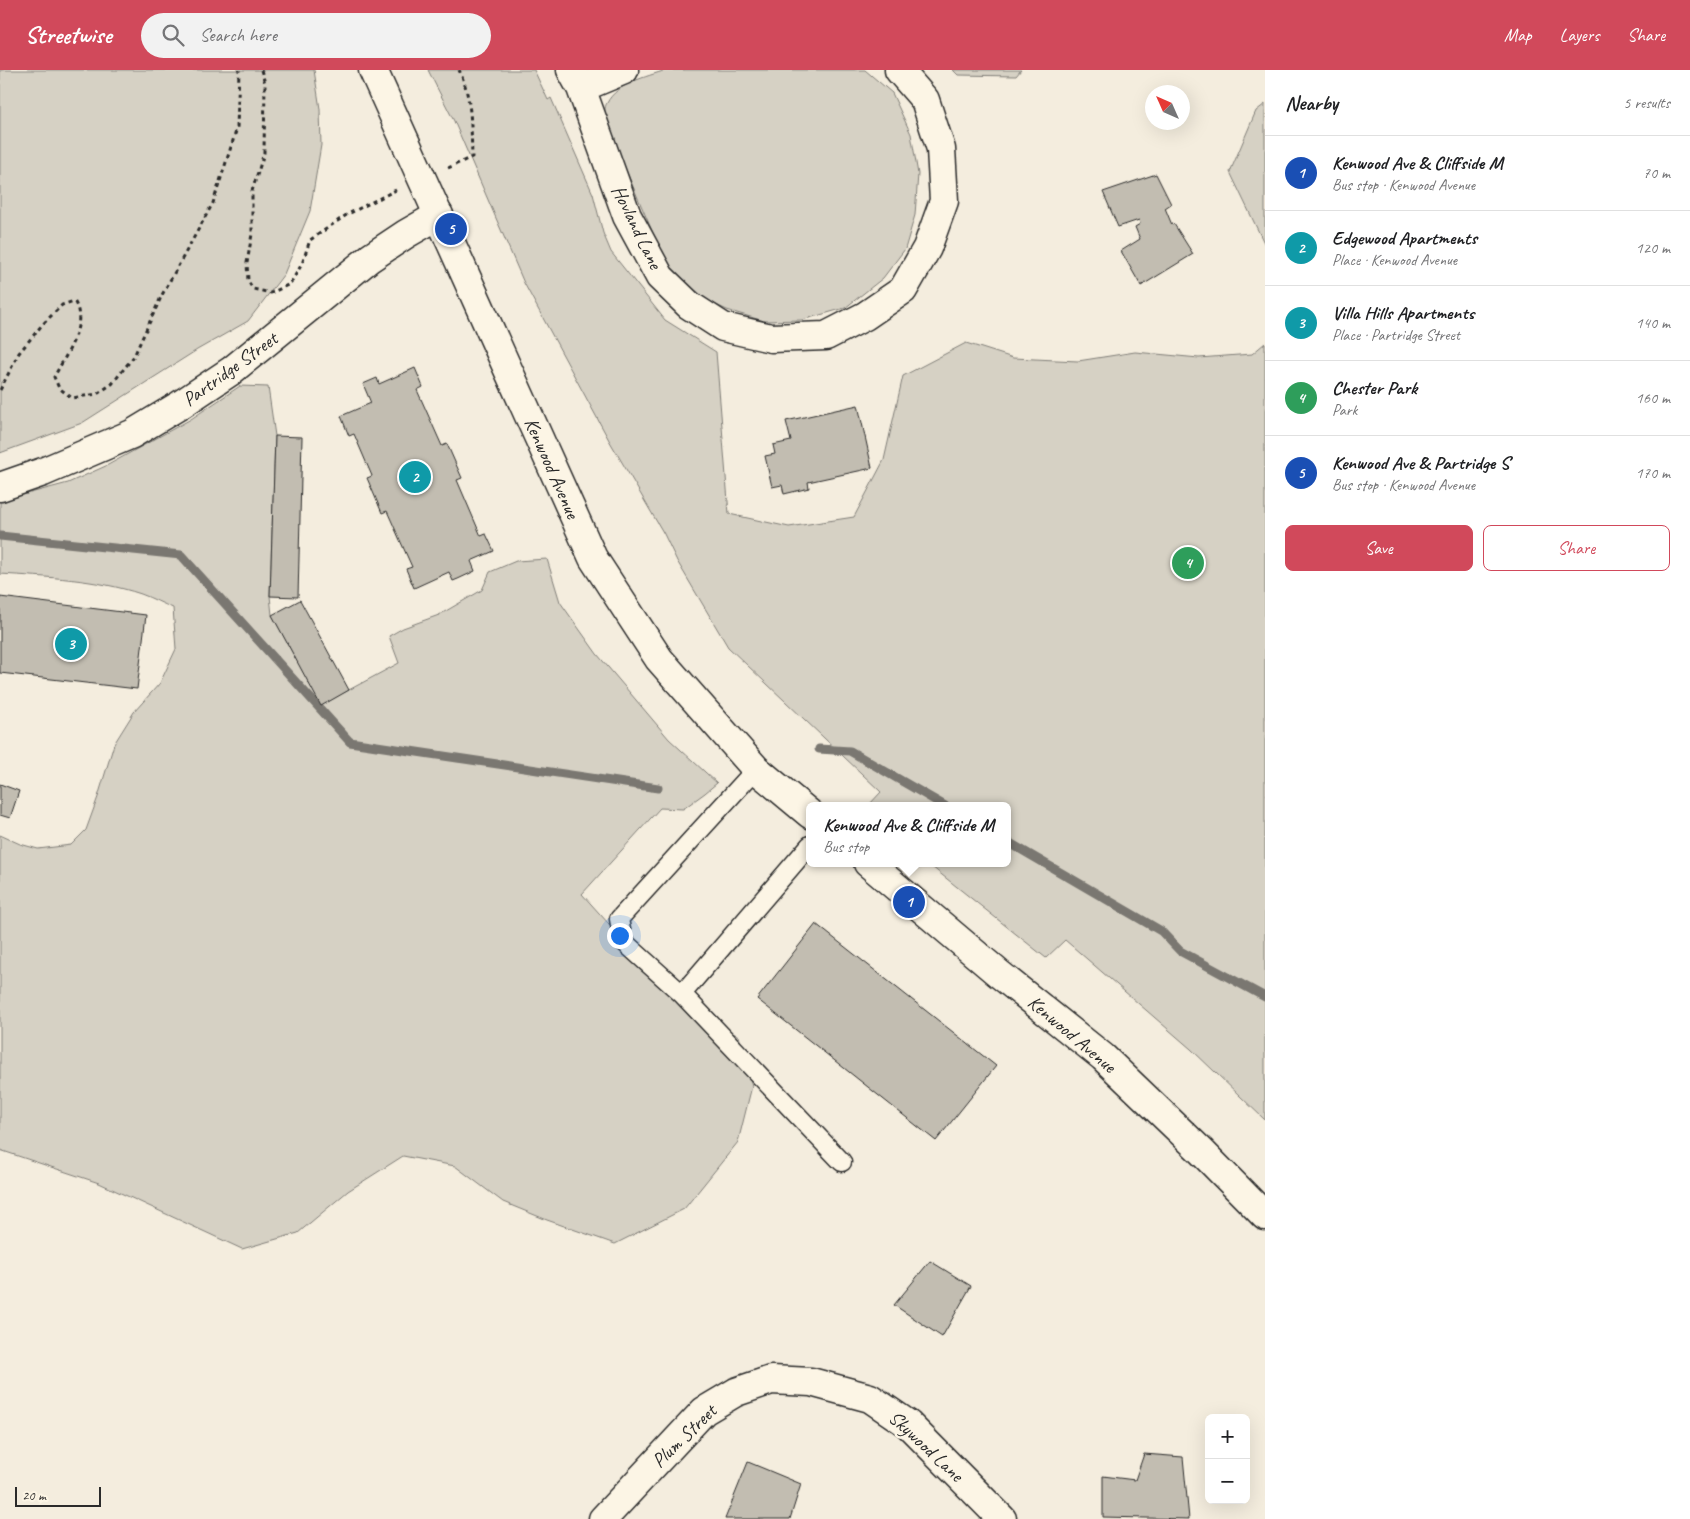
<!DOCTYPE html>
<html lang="en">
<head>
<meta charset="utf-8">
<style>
  :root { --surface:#fff; --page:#f2f2f2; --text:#202124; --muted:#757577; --line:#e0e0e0; --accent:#d1495b }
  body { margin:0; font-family:Caveat,sans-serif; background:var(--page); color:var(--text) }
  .controls { position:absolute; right:15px; bottom:15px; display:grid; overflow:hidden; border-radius:8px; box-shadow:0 5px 20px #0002 }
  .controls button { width:45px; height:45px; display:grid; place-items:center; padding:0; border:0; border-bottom:1px solid var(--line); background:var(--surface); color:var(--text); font:25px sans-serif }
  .compass { position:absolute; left:1145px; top:15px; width:45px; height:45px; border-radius:50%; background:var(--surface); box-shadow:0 5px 20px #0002; rotate:315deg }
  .scale { position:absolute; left:15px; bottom:12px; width:86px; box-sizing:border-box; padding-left:5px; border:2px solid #2b2b2b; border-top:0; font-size:14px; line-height:18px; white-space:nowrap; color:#2b2b2b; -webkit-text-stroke:4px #fcf5e5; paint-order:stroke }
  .you { position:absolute; left:619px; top:865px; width:18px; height:18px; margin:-12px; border:4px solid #fff; border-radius:50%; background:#1a73e8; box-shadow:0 0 0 8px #1a73e833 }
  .badge { display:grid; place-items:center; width:32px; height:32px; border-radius:50%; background:var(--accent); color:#fff; font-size:16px; font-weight:700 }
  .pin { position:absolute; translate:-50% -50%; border:2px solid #fff; box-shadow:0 1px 5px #0006 }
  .popup { position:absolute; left:806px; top:732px; width:205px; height:65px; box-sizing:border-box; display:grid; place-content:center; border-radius:8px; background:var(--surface); filter:drop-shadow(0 1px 4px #0005); font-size:16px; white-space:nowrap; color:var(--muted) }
  .popup b { font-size:19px; color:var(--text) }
  .popup::after { content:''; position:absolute; left:50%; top:100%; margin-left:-10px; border:10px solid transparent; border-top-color:var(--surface) }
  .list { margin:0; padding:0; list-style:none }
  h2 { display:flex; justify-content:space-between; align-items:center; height:65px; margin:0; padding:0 20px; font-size:21px }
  h2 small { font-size:16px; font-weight:400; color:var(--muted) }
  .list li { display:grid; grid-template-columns:32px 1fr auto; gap:15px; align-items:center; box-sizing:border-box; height:75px; padding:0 20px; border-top:1px solid var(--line) }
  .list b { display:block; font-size:19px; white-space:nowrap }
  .list p { margin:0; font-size:16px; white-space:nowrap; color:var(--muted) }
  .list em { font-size:16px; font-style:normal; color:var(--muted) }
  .actions { display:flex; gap:10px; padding:15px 20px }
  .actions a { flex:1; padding:11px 0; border:1px solid var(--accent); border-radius:8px; text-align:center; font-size:18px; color:var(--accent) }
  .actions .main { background:var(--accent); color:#fff }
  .icon { flex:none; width:28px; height:28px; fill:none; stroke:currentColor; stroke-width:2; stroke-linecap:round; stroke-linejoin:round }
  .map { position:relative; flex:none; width:1265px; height:1449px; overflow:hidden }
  header { display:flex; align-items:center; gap:30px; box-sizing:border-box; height:70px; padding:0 25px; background:var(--accent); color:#fff }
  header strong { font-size:24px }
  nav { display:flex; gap:28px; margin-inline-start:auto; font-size:18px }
  .search { width:350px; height:45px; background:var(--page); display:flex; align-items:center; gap:12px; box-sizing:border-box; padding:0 18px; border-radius:28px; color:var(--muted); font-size:19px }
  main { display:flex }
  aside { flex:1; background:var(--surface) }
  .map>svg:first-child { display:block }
</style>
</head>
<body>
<header>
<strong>Streetwise</strong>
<div class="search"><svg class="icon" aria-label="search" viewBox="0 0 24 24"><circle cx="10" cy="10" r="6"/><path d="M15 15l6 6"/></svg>Search here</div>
<nav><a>Map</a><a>Layers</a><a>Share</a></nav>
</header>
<main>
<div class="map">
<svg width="1265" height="1449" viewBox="0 0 1265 1449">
  <rect width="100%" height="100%" fill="#f4edde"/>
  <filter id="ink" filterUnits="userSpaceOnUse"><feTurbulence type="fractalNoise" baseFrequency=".02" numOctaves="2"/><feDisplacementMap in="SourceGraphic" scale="10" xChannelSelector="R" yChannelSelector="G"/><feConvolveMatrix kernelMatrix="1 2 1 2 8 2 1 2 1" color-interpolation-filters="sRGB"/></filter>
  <g filter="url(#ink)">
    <!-- green -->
    <path fill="#d6d1c4" stroke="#807e78" d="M0 0H314L320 39 321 75 310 141 284 204 248 251 197 280 82 353 0 383Z
      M428 0H534L548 30 551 28 593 124 603 163 611 182 665 250 716 282 729 444 789 457 854 447 884 390 903 306 966 273 1013 288 1078 291 1135 282 1199 288 1252 284 1265 273V1050L1191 979 1065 870 1046 888 927 793H1008V736H868L881 722 728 577 677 491 664 464 609 370 524 213 454 51Z
      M666 0H865L892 23 911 64 918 104 915 145 905 179 883 208 845 238 802 250 764 251 727 240 710 232 676 205 662 184 604 49C605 44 604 37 607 33 617 13 646 7 666 0Z
      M953 0H1021L1016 6 958 5Z
      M1265 34V175L1230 102 1256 41Z
      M240 316 268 317 275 366 270 526 272 545 321 635 399 593 389 566 403 558 439 545 482 520 490 502 516 491 547 489 560 532 597 584 669 669 717 713 705 723 683 739 660 738 582 824 688 942 739 966 752 1016 738 1072 684 1139 615 1174 547 1150 503 1132 455 1096 403 1086 348 1121 298 1163 242 1179 99 1113 0 1080V765L20 774 38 779 71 775 86 760 98 727 114 674 134 642 160 613 176 579 173 538C163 534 152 528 141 524 96 509 47 507 0 504V431L68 413 108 395 191 349Z"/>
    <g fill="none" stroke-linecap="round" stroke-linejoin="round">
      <!-- stream -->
      <path stroke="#7a7771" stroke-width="9" d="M0 466 181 485 350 672 658 718
        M819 679 850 681 945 736
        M1008 772 1161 861 1180 881 1265 927"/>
    </g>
    <!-- building -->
    <path fill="#c2bdb1" stroke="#2b2b2b" d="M1156 104 1171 134 1165 138 1172 155 1174 154 1193 184 1141 216 1121 181 1140 169 1135 157 1140 154 1139 150 1118 157 1103 122Z
      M415 298 423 317 417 320 442 376 447 374 462 408 457 410 481 466 486 464 494 481 471 491 475 501 458 509 453 511 449 502 414 518 406 499 412 497 387 441 382 443 367 408 372 406 354 364 349 366 341 346 371 333 363 314 377 308 379 314Z
      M858 335 872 398 808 412 809 418 784 424 782 415 772 417 765 386 775 384 773 375 791 371 786 351Z
      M275 366 302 367 298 527 270 526Z
      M0 527 146 545 137 619 0 603Z
      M300 530 349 620 321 636 272 545Z
      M0 714 19 721 10 748 0 745Z
      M816 854 996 996 936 1071 757 929Z
      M930 1191 971 1216 942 1267 894 1235Z
      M1144 1384 1183 1387 1189 1449 1103 1447V1406L1135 1410Z
      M748 1392 801 1414 790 1449H725Z"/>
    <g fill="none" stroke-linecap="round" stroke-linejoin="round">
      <!-- lane casing -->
      <g stroke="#2b2b2b" stroke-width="21">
        <path id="lane" d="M756 699 619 849 623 871 682 924 810 775
          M682 924 842 1092"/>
      </g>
      <!-- street casing -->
      <g stroke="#2b2b2b" stroke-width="31">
        <path id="street" d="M571 0 581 18 627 146 660 207 689 235 723 257 771 268 826 266 865 246 903 220 927 178 944 131 941 79 925 30 899 0
          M581 18 624 0
          M0 417 43 402 132 364 180 335 231 301 370 188 406 164 439 145
          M603 1449 704 1341 736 1322 771 1310 811 1312 870 1328 908 1354 1002 1449"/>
      </g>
      <!-- secondary casing -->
      <g stroke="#2b2b2b" stroke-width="31">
        <path id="secondary" d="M373 0 593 488 659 589 756 699 810 744
          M868 793 998 903 1103 987 1200 1080 1265 1146"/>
      </g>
      <!-- path -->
      <path stroke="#2b2b2b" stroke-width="3" stroke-dasharray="4 4" stroke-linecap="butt" d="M261 0 265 13 264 83 252 121V164L247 193 248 211 253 219 271 223 290 214 302 194 310 170 348 144 396 120
        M448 98 472 87C471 58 472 26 459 0
        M0 320 19 283 42 255 62 235 74 231C89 254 65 286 54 307L59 318 72 328 97 324 112 314 134 286 162 225 213 133 237 58 239 0"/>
      <!-- lane -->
      <use href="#lane" stroke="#fcf5e5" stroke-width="18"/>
      <!-- street -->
      <use href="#street" stroke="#fcf5e5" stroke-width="28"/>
      <!-- secondary -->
      <use href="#secondary" stroke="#fcf5e5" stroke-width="28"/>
    </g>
  </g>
  <g text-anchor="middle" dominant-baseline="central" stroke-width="5" stroke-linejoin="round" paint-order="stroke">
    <!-- street labels -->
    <g font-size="20" fill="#2b2b2b" stroke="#fcf5e5">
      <text transform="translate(637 157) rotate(64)">Hovland Lane</text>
      <text transform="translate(230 299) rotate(-36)">Partridge Street</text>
      <text transform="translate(552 398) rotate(66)">Kenwood Avenue</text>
      <text transform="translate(1072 964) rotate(40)">Kenwood Avenue</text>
      <text transform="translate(684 1366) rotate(-44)">Plum Street</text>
      <text transform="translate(926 1376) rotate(43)">Skywood Lane</text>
    </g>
  </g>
</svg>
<div class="controls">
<button>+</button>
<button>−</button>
</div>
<svg class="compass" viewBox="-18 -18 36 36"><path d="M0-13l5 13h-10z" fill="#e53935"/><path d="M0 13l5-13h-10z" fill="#757577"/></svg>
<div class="scale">20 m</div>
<div class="you"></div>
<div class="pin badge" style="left:909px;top:832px;background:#1a4fb4">1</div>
<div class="popup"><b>Kenwood Ave &amp; Cliffside M</b>Bus stop</div>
<div class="pin badge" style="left:415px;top:407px;background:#0f9aa8">2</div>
<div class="pin badge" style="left:71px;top:574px;background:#0f9aa8">3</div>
<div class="pin badge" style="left:1188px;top:493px;background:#2e9e5b">4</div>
<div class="pin badge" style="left:451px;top:159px;background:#1a4fb4">5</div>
</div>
<aside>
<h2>Nearby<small>5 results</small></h2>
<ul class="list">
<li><span class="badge" style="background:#1a4fb4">1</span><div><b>Kenwood Ave &amp; Cliffside M</b><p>Bus stop · Kenwood Avenue</p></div><em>70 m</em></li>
<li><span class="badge" style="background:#0f9aa8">2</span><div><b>Edgewood Apartments</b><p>Place · Kenwood Avenue</p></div><em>120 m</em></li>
<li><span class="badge" style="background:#0f9aa8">3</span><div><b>Villa Hills Apartments</b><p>Place · Partridge Street</p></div><em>140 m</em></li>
<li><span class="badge" style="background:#2e9e5b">4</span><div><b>Chester Park</b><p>Park</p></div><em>160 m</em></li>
<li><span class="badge" style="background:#1a4fb4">5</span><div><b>Kenwood Ave &amp; Partridge S</b><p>Bus stop · Kenwood Avenue</p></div><em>170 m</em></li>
</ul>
<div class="actions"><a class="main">Save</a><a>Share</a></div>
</aside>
</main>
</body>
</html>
